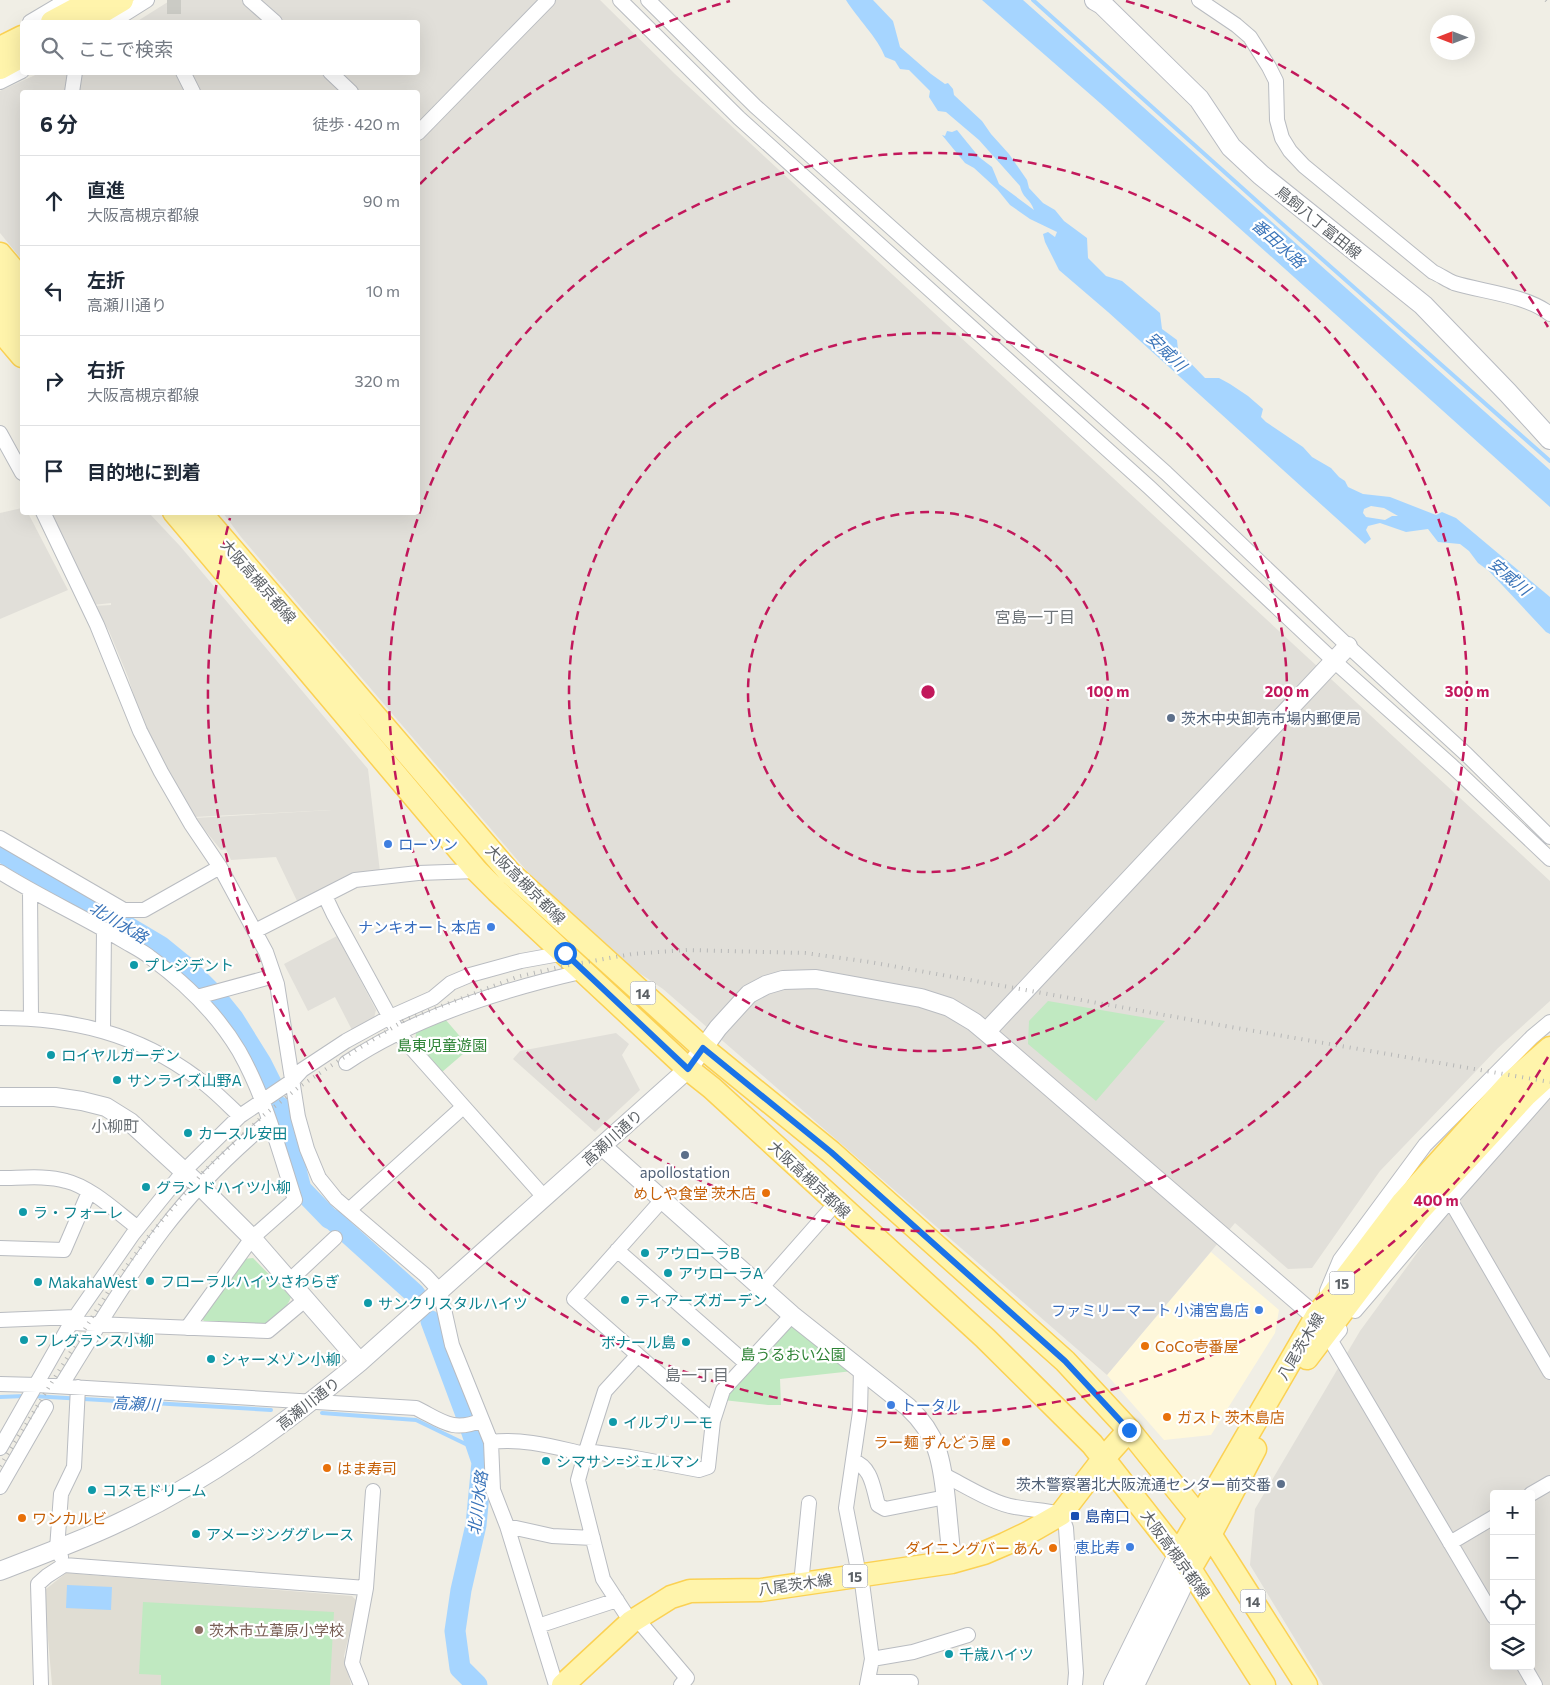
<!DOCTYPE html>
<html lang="ja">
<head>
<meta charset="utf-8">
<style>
  :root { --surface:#fff; --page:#f6f6f7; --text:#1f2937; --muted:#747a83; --line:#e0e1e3 }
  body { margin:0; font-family:Commissioner,"Noto Sans JP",sans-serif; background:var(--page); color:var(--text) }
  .controls { position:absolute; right:15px; bottom:15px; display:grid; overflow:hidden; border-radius:5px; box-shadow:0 5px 20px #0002 }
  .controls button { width:45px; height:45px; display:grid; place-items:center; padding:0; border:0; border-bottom:1px solid var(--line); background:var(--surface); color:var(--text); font:25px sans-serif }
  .compass { position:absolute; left:1430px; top:15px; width:45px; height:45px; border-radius:50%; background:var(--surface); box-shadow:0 5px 20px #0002; rotate:270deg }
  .stop { position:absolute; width:15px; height:15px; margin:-11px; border:4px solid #1a73e8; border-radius:50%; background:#fff }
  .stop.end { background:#1a73e8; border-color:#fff; box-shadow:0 1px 5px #0008 }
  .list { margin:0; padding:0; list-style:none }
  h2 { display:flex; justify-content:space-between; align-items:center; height:65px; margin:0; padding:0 20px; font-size:21px }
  h2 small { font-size:16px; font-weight:400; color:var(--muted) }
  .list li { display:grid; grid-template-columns:32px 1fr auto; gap:15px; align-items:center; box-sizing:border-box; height:90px; padding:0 20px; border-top:1px solid var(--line) }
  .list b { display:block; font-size:19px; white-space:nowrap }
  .list p { margin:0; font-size:16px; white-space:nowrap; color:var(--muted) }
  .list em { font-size:16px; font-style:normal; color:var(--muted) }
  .icon { flex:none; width:28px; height:28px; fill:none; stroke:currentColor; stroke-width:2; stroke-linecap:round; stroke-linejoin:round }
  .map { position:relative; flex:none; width:1550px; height:1685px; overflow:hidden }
  .search { position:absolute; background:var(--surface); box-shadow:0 5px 20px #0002; left:20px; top:20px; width:400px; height:55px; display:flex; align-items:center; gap:12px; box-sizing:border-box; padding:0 18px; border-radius:5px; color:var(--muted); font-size:19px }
  .panel { position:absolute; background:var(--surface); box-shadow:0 5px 20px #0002; left:20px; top:90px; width:400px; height:425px; border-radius:5px }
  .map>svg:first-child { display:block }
</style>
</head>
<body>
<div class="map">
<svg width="1550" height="1685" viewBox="0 0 1550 1685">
  <rect width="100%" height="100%" fill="#f0eee5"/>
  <!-- commercial -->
  <path fill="#fff8db" d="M1211 1252 1279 1310 1275 1333 1211 1435 1164 1440 1107 1375Z"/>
  <!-- industrial -->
  <path fill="#e1dfd9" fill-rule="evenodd" d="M171 0H600L675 74 1550 881V1001L1498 1048 1380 1171 1312 1268 1288 1269 1235 1223 1107 1375 663 989 608 952 550 898 241 537 223 513 418 512V92H22V260L0 233V91L42 72H418V22H136Z
    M22 508V512L28 513 68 590 0 619V513Z
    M51 513H149L180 546 368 769 380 872 298 903 276 857 231 860 226 849 221 850 195 818 332 810 194 817 145 732 128 677 109 631 93 606 111 605V603L93 605Z
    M337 936 376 1010 374 1018 352 1030 335 997 308 1011 284 964Z
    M616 1033 629 1044 622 1055 640 1090 595 1132 513 1059 520 1051Z
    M1550 1099V1685H1323L1250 1565 1255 1509 1360 1331 1461 1193 1531 1116ZM1494 1494H1531V1666H1494Z"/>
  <!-- education -->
  <path fill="#e0ddd3" d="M66 1573 352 1596 357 1601 344 1656 351 1685H52L45 1604 46 1589Z"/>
  <!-- green -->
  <path fill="#c0e9c1" d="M1048 1001 1165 1021 1096 1101 1028 1044 1029 1021Z
    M445 1019 470 1048 442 1072 415 1042 416 1033Z
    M253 1258 291 1297C287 1309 274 1320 263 1325L205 1324 201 1315 243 1259Z
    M785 1325H794L853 1371 780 1379 781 1405H768L723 1400Z
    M143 1602 334 1612 330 1685H161V1675L139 1674Z"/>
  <!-- water -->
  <path fill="#a6d5ff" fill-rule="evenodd" d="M846 0H873L893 21 900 47 931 74 945 84 948 83 953 89 954 95 982 121 991 134 1009 154 1027 180 1029 188 1043 203 1055 210 1064 221 1087 238 1088 258 1106 276 1122 281 1160 313 1162 329 1177 340 1178 350 1205 378H1219L1230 384 1248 396 1263 409 1261 417 1266 422 1303 447 1312 457 1331 468 1339 477 1345 481 1348 487 1363 494 1390 497 1436 515 1442 512 1456 518 1550 597V634L1546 632 1489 571 1478 563 1469 551 1460 544 1438 542 1428 529 1406 532 1380 523 1368 526 1366 530 1371 539 1365 544 1108 312 1059 270 1045 242 1043 234 1048 232 1055 237 1057 232 1030 219 1010 205 997 189 974 168 965 163 942 135 945 136 947 131 952 132 957 130 979 157 992 167 999 184 1034 210C1030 198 1023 199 1020 186L979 140 946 112 938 111 929 97 930 91 909 70 900 69 895 61 885 57C878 38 857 18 846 0ZM1371 506 1384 508 1398 516H1392L1385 520 1366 517 1363 513 1364 509Z
    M982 0H1023L1550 470V507L1100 103Z
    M67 1585 112 1587 111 1610 66 1608Z"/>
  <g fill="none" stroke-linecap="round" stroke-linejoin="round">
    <!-- stream -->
    <path stroke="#a6d5ff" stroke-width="4" d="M1033 0 1279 221 1550 461
      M32 1396 271 1410
      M0 1397 25 1396
      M322 1413 416 1420 478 1450"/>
    <!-- river -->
    <path stroke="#a6d5ff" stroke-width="21" d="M0 851 160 946 187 968 216 997 233 1018 261 1063 272 1085
      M280 1107 301 1189 329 1218 333 1220 415 1294
      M431 1321 465 1412 482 1462 476 1525 461 1590 455 1631 460 1668 477 1685"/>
    <!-- minor-tunnel -->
    <path stroke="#cbcbc5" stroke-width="14" stroke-dasharray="14 7" stroke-linecap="butt" d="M174 0V22"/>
    <!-- minor casing -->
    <g stroke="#b9bcc1" stroke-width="16">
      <path id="minor" d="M250 0 275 22
        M620 0 739 118 1149 487 1334 661 1452 766 1550 859
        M648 0 755 106 1166 473 1348 646 1466 754 1550 837
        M1199 0 1236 25 1250 37 1269 67 1276 81 1277 120 1282 138 1290 151 1304 166 1433 272C1440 275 1447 280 1454 283 1483 292 1526 295 1550 314
        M30 22 67 0
        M112 22 147 0
        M183 72 193 92
        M330 72 351 92
        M0 82 22 71
        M72 92 75 72
        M418 133 548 0
        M0 433 22 473
        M43 512 97 625 140 731 161 772 191 824 220 867 266 952 277 984 298 1117 307 1149 319 1178 336 1199 425 1275 440 1291 452 1345 491 1442 493 1490 507 1526 556 1685
        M0 838 124 910H144L220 867
        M0 872C40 897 82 916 122 940 132 946 143 951 151 958 185 983 217 1014 239 1051 265 1097 279 1150 295 1200L252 1238 187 1328
        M30 890 31 1018
        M325 896 334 915 399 1034 545 1198
        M255 931 355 880 418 873 477 871
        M197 997 274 976
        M0 1018C73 1018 138 1034 197 1078 213 1089 226 1103 240 1116
        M103 1030 104 929
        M346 1063C414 1017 505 989 585 971
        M0 1178C21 1178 46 1175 66 1181 91 1187 118 1213 138 1228
        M662 1200 574 1299 713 1421
        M1450 1200 1550 1372
        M349 1210 463 1107
        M0 1248 64 1250 89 1192
        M617 1250 747 1364
        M289 1281 335 1238
        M762 1287 836 1203
        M1327 1291 1340 1260 1425 1145 1532 1037 1550 1022
        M1355 1311 1450 1200 1550 1087
        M0 1320 75 1317
        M71 1323 268 1331 305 1300
        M1340 1330 1331 1341 1494 1617
        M0 1384 37 1385 416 1408C442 1421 453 1433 482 1420
        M61 1386C93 1334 126 1279 163 1230 194 1189 230 1154 269 1121
        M491 1442C523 1438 554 1447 585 1454
        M0 1448 71 1323 133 1234 184 1171 240 1116 292 1081 302 1070 346 1041 388 1018 433 998 451 983 470 975 521 961 565 953
        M586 1451 630 1457 699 1470 708 1467 713 1421 723 1390 792 1315
        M853 1461C872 1467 873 1488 878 1505L885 1509 946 1497
        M944 1475C964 1485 994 1504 1015 1507 1031 1510 1046 1510 1061 1514L1066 1528 1076 1673 1075 1685
        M0 1487 46 1407
        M1531 1494 1550 1483
        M507 1526 552 1536 593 1538
        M1450 1543 1494 1517
        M61 1557 57 1549 61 1494 74 1467 78 1387
        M859 1575 846 1508 860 1412 861 1369
        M861 1575 872 1659 867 1685
        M801 1584 809 1503
        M366 1588 373 1491
        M637 1619 687 1678 681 1685
        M631 1622 603 1579 578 1480 586 1451 605 1391 637 1356
        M538 1626 617 1600
        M872 1659 913 1652 968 1635
        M1524 1666 1535 1685
        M868 1682H911
        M41 1685 38 1584 47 1576 64 1565 366 1588 352 1663 361 1685"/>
    </g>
    <!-- tertiary casing -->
    <g stroke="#b9bcc1" stroke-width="20">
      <path id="tertiary" d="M986 1032 1348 646
        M0 1097H55L82 1101 106 1107 130 1122 200 1186 252 1238 360 1362
        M602 1146 792 1315 908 1407C938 1435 942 1461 946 1500 948 1521 950 1541 952 1562
        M0 1571C40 1555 81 1541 120 1522 208 1481 286 1423 360 1362L688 1069 718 1028 749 994 766 985 783 980 816 979 921 998 949 1007 974 1022 986 1032 1316 1317"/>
    </g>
    <!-- secondary casing -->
    <g stroke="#b8bbc2" stroke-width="22">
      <path id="secondary" d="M1095 0 1102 4 1199 99 1231 147 1261 175 1423 305 1508 393 1550 439
        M1114 1685 1179 1553
        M1134 1685 1190 1569"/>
    </g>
    <!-- primary casing -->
    <g stroke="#fbd153" stroke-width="25">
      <path id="primary" d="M52 22 93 0
        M85 22 122 0
        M0 48 22 37
        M0 68 22 56
        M0 254 22 280
        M0 281 22 308
        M0 302 22 328
        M0 330 22 356
        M174 512 477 871 497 891 688 1069 712 1088 985 1338 1092 1444 1190 1569 1264 1685
        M200 512 509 872 703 1048 831 1152 1065 1361 1129 1430 1199 1517 1306 1685
        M1307 1358 1417 1213 1525 1096 1550 1073
        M1179 1553 1316 1317 1403 1202 1509 1084 1550 1048
        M1190 1569 1211 1533 1255 1449
        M563 1685 631 1622 671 1597 690 1591 761 1590 952 1562 984 1553 1005 1544 1028 1533 1061 1514 1104 1458 1129 1430"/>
    </g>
    <!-- minor -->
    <use href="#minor" stroke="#fff" stroke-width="14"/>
    <!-- tertiary -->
    <use href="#tertiary" stroke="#fff" stroke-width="18"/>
    <!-- secondary -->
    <use href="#secondary" stroke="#fff" stroke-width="20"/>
    <!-- primary -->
    <use href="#primary" stroke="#fff4ab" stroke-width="22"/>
    <!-- rail -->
    <path stroke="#b6b7b7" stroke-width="4" stroke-dasharray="1 6" stroke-linecap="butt" d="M1546 0 1550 4
      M0 1466 109 1290 148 1237 205 1170 264 1115 299 1087 338 1061 405 1020 517 977 564 966 632 954 687 950 805 953 870 962 1231 1027 1550 1082"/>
  </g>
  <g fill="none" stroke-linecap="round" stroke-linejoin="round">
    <!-- route -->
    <path stroke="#1a73e8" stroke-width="6" d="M565 953 688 1069 703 1048 831 1152 1065 1361 1129 1430"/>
  </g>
  <!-- distance rings -->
  <g fill="none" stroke="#c2185b" stroke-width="2.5" stroke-dasharray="9 6">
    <circle cx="928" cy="692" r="180"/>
    <circle cx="928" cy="692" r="359"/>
    <circle cx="928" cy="692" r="539"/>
    <path d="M1548 1057A719 719 0 0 1 230 518M420 184A719 719 0 0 1 730 1M1126 1A719 719 0 0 1 1548 327"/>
  </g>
  <!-- markers -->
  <g fill="#5c6f8a" stroke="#fff" stroke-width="2">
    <circle cx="1171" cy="718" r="5"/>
    <circle cx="685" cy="1155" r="5"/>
    <circle cx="1281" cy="1484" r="5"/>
  </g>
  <g fill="#3f7fe0" stroke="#fff" stroke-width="2">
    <circle cx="388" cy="844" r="5"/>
    <circle cx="491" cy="927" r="5"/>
    <circle cx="1259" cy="1310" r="5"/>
    <circle cx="891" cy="1405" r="5"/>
    <circle cx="1130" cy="1547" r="5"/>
  </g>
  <g fill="#0f9aa8" stroke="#fff" stroke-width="2">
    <circle cx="134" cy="965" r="5"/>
    <circle cx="51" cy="1055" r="5"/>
    <circle cx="117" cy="1080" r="5"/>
    <circle cx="188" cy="1133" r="5"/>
    <circle cx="146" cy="1187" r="5"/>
    <circle cx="23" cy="1212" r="5"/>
    <circle cx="645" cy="1253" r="5"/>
    <circle cx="668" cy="1273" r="5"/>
    <circle cx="150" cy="1281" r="5"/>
    <circle cx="38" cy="1282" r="5"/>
    <circle cx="625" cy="1300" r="5"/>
    <circle cx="368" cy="1303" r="5"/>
    <circle cx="24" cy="1340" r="5"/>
    <circle cx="686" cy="1342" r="5"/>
    <circle cx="211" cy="1359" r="5"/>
    <circle cx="613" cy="1422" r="5"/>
    <circle cx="546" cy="1461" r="5"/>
    <circle cx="92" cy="1490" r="5"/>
    <circle cx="196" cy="1534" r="5"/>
    <circle cx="949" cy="1654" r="5"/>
  </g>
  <g fill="#e8710a" stroke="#fff" stroke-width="2">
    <circle cx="766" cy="1193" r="5"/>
    <circle cx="1145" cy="1346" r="5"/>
    <circle cx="1167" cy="1417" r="5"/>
    <circle cx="1006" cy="1442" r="5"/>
    <circle cx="327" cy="1468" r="5"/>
    <circle cx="22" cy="1518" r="5"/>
    <circle cx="1053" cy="1548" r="5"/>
  </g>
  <rect fill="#1a4fb4" stroke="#fff" stroke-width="2" x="1070" y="1511" width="10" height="10" rx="2.5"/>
  <circle fill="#8d6e63" stroke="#fff" stroke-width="2" cx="199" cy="1630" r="5"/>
  <g text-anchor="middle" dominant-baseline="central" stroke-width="4.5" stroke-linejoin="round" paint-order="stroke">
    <!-- shield labels -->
    <g fill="#fff" stroke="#8d9094" stroke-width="1">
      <rect x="630.5" y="981.5" width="25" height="23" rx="4"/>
      <rect x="1329.5" y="1271.5" width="25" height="23" rx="4"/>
      <rect x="842.5" y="1564.5" width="25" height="23" rx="4"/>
      <rect x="1240.5" y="1589.5" width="25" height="23" rx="4"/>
    </g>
    <g font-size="14" font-weight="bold" fill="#5c6166">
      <text x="643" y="993">14</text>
      <text x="1342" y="1283">15</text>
      <text x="855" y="1576">15</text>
      <text x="1253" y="1601">14</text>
    </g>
    <!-- street labels -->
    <g font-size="15" fill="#5c6166" stroke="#fff">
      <text transform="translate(1319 222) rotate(39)">鳥飼八丁富田線</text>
      <text transform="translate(259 581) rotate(49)">大阪高槻京都線</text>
      <text transform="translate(526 884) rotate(45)">大阪高槻京都線</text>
      <text transform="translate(612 1137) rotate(-42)">高瀬川通り</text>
      <text transform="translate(810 1179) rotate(43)">大阪高槻京都線</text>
      <text transform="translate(1300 1346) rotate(-59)">八尾茨木線</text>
      <text transform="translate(308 1403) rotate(-38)">高瀬川通り</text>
      <text transform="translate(1176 1554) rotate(54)">大阪高槻京都線</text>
      <text transform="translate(795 1584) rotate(-8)">八尾茨木線</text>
    </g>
    <!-- service labels -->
    <g font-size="15" fill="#4e5e75" stroke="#fff" text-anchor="start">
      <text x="1181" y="718">茨木中央卸売市場内郵便局</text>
      <text x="685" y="1172" text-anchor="middle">apollostation</text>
      <text x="1271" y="1484" text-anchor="end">茨木警察署北大阪流通センター前交番</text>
    </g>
    <!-- shop labels -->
    <g font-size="15" fill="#366cbe" stroke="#fff" text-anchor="end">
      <text x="398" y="844" text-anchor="start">ローソン</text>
      <text x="481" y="927">ナンキオート 本店</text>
      <text x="1249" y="1310">ファミリーマート 小浦宮島店</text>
      <text x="901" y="1405" text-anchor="start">トータル</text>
      <text x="1120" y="1547">恵比寿</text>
    </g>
    <!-- culture labels -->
    <g font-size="15" fill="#0d838f" stroke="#fff" text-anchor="start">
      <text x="144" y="965">プレジデント</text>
      <text x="61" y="1055">ロイヤルガーデン</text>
      <text x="127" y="1080">サンライズ山野A</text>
      <text x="198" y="1133">カースル安田</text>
      <text x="156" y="1187">グランドハイツ小柳</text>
      <text x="33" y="1212">ラ・フォーレ</text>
      <text x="655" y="1253">アウローラB</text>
      <text x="678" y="1273">アウローラA</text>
      <text x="160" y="1281">フローラルハイツさわらぎ</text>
      <text x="48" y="1282">MakahaWest</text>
      <text x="635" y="1300">ティアーズガーデン</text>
      <text x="378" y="1303">サンクリスタルハイツ</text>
      <text x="34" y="1340">フレグランス小柳</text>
      <text x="676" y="1342" text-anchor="end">ボナール島</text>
      <text x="221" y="1359">シャーメゾン小柳</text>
      <text x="623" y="1422">イルプリーモ</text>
      <text x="556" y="1461">シマサン=ジェルマン</text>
      <text x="102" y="1490">コスモドリーム</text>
      <text x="206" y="1534">アメージンググレース</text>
      <text x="959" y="1654">千歳ハイツ</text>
    </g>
    <!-- park labels -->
    <g font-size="15" fill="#2e8335" stroke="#fff">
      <text x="442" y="1045">島東児童遊園</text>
      <text x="793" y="1354">島うるおい公園</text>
    </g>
    <!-- food labels -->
    <g font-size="15" fill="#c56008" stroke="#fff" text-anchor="start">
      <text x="756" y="1193" text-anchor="end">めしや食堂 茨木店</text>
      <text x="1155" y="1346">CoCo壱番屋</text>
      <text x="1177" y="1417">ガスト 茨木島店</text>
      <text x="996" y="1442" text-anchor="end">ラー麺 ずんどう屋</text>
      <text x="337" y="1468">はま寿司</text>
      <text x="32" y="1518">ワンカルビ</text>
      <text x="1043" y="1548" text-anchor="end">ダイニングバー あん</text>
    </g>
    <!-- transit labels -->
    <g font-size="15" fill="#164399" stroke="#fff" text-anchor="start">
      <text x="1085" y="1516">島南口</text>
    </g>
    <!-- education labels -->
    <g font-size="15" fill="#785e54" stroke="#fff" text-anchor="start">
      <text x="209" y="1630">茨木市立葦原小学校</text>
    </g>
    <!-- water labels -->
    <g font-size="16" font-style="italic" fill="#3a74b9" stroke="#fff">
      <text transform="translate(1279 243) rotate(42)">番田水路</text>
      <text transform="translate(1167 351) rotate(44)">安威川</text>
      <text transform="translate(1510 576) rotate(40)">安威川</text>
      <text transform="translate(119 922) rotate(31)">北川水路</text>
      <text transform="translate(136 1403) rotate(3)">高瀬川</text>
      <text transform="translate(477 1503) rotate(-83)">北川水路</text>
    </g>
    <!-- neighbourhood labels -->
    <g font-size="16" fill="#6d7378" stroke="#fff">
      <text x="1035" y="616">宮島一丁目</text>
      <text x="115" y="1125">小柳町</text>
      <text x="697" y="1374">島一丁目</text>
    </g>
  </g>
  <circle cx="928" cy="692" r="8" fill="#c2185b" stroke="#fff" stroke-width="2.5"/>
  <g font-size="15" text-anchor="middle" font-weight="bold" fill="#c2185b" stroke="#fff" stroke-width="4.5" stroke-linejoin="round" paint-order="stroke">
    <text x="1108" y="697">100 m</text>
    <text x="1287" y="697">200 m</text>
    <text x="1467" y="697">300 m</text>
    <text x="1436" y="1206">400 m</text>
  </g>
</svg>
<div class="controls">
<button>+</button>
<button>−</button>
<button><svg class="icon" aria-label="locate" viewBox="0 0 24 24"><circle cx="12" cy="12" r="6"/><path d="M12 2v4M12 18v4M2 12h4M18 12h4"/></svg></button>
<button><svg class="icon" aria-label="layers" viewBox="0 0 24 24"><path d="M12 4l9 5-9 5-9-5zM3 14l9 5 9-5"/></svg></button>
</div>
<svg class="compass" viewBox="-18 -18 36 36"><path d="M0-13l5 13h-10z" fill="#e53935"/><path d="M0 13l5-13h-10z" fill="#747a83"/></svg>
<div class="stop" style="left:565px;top:953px"></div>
<div class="stop end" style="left:1129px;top:1430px"></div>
<div class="search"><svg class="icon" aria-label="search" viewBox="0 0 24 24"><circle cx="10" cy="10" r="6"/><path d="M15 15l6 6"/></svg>ここで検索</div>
<section class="panel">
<h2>6 分<small>徒歩 · 420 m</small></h2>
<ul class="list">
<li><svg class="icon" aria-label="ahead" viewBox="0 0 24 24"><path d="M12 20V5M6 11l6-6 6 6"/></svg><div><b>直進</b><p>大阪高槻京都線</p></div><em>90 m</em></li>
<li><svg class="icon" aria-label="left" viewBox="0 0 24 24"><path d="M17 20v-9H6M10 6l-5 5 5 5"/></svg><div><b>左折</b><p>高瀬川通り</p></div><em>10 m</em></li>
<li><svg class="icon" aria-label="right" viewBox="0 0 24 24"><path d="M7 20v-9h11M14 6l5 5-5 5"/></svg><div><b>右折</b><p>大阪高槻京都線</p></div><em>320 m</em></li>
<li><svg class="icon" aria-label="arrive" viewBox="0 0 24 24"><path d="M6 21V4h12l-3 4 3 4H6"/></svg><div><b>目的地に到着</b></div></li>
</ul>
</section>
</div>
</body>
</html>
